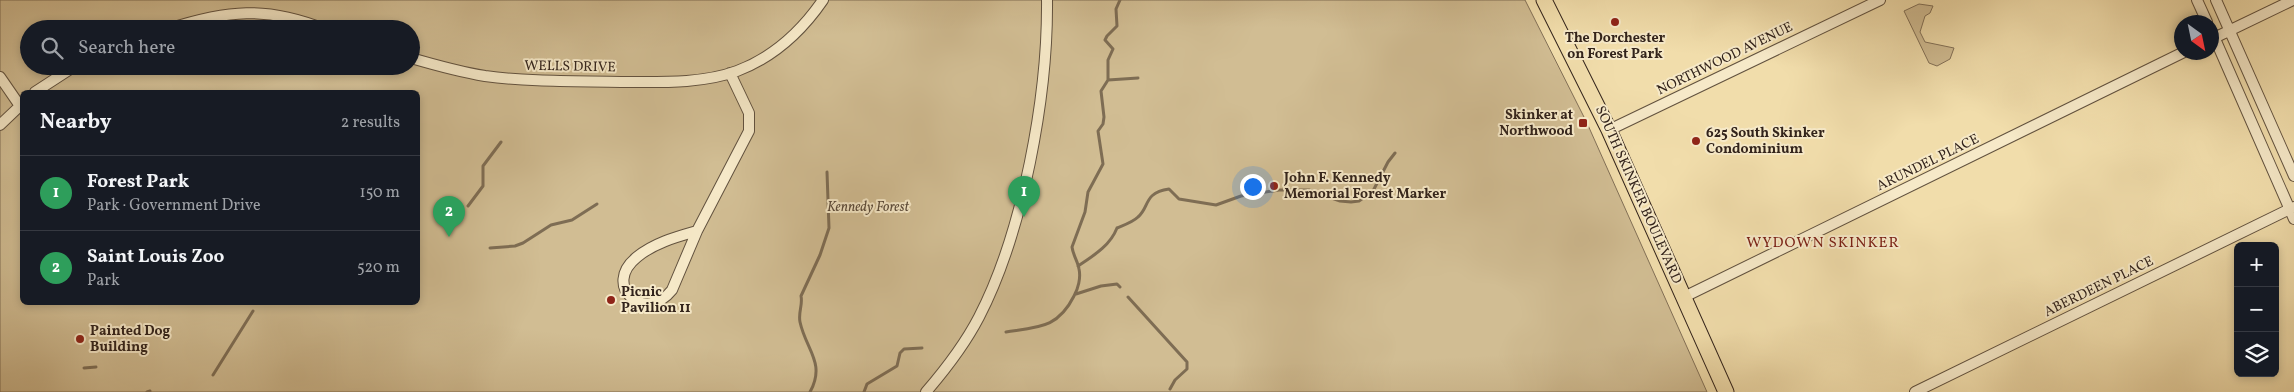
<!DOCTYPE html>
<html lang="en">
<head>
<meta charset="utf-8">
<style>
  :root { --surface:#171b24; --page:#20242c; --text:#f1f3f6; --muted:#9ea1a6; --line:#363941; --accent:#7c3aed }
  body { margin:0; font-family:Vollkorn,serif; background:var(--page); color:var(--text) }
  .controls { position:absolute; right:15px; bottom:15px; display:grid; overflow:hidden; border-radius:8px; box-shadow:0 2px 8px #0003 }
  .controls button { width:45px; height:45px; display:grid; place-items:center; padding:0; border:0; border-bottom:1px solid var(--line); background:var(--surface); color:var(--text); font:25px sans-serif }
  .compass { position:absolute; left:2174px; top:15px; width:45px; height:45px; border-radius:50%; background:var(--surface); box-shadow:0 2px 8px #0003; rotate:147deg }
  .you { position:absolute; left:1252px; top:186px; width:18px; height:18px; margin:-12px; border:4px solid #fff; border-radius:50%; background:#1a73e8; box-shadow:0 0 0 8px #1a73e833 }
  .badge { display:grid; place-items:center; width:32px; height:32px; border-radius:50%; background:var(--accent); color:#fff; font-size:16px; font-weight:700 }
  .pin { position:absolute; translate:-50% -41px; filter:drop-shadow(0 1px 2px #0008) }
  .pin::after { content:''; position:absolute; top:26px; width:18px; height:15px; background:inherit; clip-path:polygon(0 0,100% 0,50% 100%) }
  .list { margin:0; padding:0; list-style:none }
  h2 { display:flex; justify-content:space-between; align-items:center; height:65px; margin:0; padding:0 20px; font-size:21px }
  h2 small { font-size:16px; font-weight:400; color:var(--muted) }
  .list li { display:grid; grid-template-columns:32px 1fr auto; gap:15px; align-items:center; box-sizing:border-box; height:75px; padding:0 20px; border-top:1px solid var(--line) }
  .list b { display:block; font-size:19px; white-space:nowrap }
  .list p { margin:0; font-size:16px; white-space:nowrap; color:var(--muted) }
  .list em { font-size:16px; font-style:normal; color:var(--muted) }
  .icon { flex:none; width:28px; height:28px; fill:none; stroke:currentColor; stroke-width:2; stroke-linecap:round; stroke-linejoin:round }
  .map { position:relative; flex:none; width:2294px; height:392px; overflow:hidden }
  .search { position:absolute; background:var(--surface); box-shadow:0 2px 8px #0003; left:20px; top:20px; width:400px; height:55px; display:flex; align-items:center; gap:12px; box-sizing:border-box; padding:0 18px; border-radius:28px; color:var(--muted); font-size:19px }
  .panel { position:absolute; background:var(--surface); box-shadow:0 2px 8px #0003; left:20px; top:90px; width:400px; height:215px; border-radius:8px }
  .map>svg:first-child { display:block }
</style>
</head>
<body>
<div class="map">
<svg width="2294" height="392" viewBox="0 0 2294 392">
  <rect width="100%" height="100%" fill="#f1ddab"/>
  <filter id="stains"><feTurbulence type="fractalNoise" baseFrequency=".004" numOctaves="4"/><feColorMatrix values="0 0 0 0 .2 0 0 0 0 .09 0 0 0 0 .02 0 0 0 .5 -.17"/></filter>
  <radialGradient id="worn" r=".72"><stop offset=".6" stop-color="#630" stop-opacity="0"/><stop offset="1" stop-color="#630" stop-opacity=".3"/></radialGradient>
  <!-- green -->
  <path fill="#d1bd93" stroke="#827057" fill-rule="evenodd" d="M0 0H1525L1587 123 1707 392H0ZM29 29H411V66H29ZM22 92H418V302H22Z
    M1919 4 1933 6 1930 13 1925 16 1920 32 1925 42 1954 48 1950 59 1937 66 1929 63 1904 11Z"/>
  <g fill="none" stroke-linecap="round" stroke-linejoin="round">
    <!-- stream -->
    <path stroke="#7e6d54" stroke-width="3" d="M1108 80 1138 78
      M468 206 483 186V166L501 142
      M490 248 515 246 523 243 551 225 572 220 597 204
      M1078 266C1093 256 1110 246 1117 228 1124 225 1133 222 1138 217 1150 207 1143 193 1169 189L1179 199 1216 205 1241 196 1279 190H1309L1340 201 1351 202 1359 201 1373 191 1388 162 1395 153
      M1076 294 1101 286 1117 284 1120 287
      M1128 297 1187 362V369L1175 380 1170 389
      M1006 332C1039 327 1058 328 1074 296 1078 289 1081 278 1079 269 1078 262 1073 255 1072 247L1085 212 1088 192 1103 164 1098 131 1103 124 1104 117 1101 91 1108 80V60L1113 49 1105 40 1107 36 1117 26 1116 9 1120 0
      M84 368 96 367
      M213 375 253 311
      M147 392 150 391
      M810 392C826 363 806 350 800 322 798 312 803 305 801 296L820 255 829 228 827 172
      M864 392 867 384 897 366 900 353 904 349 922 348"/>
    <!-- street casing -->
    <g stroke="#62523f" stroke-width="12">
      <path id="street" d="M2197 0 2207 22
        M2216 0 2294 176
        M168 29C227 10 266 6 324 29
        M2212 32 2294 219
        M2212 39 2293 0
        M411 58C435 65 460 72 485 76 530 82 575 81 621 82 658 82 702 84 737 71 774 57 801 32 823 0
        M0 77 20 106
        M35 92 75 66
        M0 125 22 104
        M1609 130 1880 0
        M697 231 672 290C645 324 601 286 637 257 654 243 676 237 697 231Z
        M697 231 749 131V113L730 73
        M1684 297 2184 52
        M926 392C945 370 965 344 979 317 1023 232 1048 96 1047 0
        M1915 392 2294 207"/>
    </g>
    <!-- primary casing -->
    <g stroke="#32231b" stroke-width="17">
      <path id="primary" d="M1544 0 1609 130 1726 392"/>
    </g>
    <!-- street -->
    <use href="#street" stroke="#f6e9c8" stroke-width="10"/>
    <!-- primary -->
    <use href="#primary" stroke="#f1ddab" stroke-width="15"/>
  </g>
  <!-- markers -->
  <g fill="#8f2418" stroke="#f6e9c8" stroke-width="2">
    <circle cx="1615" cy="22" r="5"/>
    <rect x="1578" y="118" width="10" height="10" rx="2.5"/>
    <circle cx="1696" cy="141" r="5"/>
    <circle cx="1274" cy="186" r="5"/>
    <circle cx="611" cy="300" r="5"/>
    <circle cx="80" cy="339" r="5"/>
  </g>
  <g text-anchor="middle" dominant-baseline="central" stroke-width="4" stroke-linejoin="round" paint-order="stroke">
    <!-- poi labels -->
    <g font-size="14" font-weight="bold" fill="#32231b" stroke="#f6e9c8" text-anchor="start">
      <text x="1615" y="38" text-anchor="middle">The Dorchester<tspan x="1615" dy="16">on Forest Park</tspan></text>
      <text x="1573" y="115" text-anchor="end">Skinker at<tspan x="1573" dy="16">Northwood</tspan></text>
      <text x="1706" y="133">625 South Skinker<tspan x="1706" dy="16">Condominium</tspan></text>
      <text x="1284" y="178">John F. Kennedy<tspan x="1284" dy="16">Memorial Forest Marker</tspan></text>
      <text x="621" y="292">Picnic<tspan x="621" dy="16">Pavilion 11</tspan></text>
      <text x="90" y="331">Painted Dog<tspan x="90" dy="16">Building</tspan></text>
    </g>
    <!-- street labels -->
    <g font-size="14" fill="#32231b" stroke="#f6e9c8">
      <text transform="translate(1725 59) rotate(-26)">NORTHWOOD AVENUE</text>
      <text transform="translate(570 67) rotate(1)">WELLS DRIVE</text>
      <text transform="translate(1928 163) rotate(-26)">ARUNDEL PLACE</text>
      <text transform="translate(1638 195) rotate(66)">SOUTH SKINKER BOULEVARD</text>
      <text transform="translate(2099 287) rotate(-26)">ABERDEEN PLACE</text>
    </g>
    <!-- park labels -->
    <g font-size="14" font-style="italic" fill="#5a4a39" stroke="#f6e9c8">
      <text x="868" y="207">Kennedy Forest</text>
    </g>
    <!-- neighbourhood labels -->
    <g font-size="15" letter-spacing="1" fill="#7a1f14" stroke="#f6e9c8">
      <text x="1823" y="243">WYDOWN SKINKER</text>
    </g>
  </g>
  <rect width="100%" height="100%" filter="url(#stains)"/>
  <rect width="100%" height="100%" fill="url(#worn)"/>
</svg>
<div class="controls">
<button>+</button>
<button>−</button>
<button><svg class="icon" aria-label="layers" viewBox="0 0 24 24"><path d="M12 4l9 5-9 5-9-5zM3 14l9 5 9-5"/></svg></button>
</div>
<svg class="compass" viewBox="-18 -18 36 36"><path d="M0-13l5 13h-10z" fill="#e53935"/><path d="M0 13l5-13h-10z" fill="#9ea1a6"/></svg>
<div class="you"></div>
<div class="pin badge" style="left:1024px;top:217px;background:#2e9e5b">1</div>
<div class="pin badge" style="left:449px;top:237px;background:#2e9e5b">2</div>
<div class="search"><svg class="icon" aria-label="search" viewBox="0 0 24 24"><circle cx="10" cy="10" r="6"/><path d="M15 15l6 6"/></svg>Search here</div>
<section class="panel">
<h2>Nearby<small>2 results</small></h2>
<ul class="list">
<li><span class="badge" style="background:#2e9e5b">1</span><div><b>Forest Park</b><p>Park · Government Drive</p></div><em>150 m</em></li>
<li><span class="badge" style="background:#2e9e5b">2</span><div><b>Saint Louis Zoo</b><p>Park</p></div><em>520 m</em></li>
</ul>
</section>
</div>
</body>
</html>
